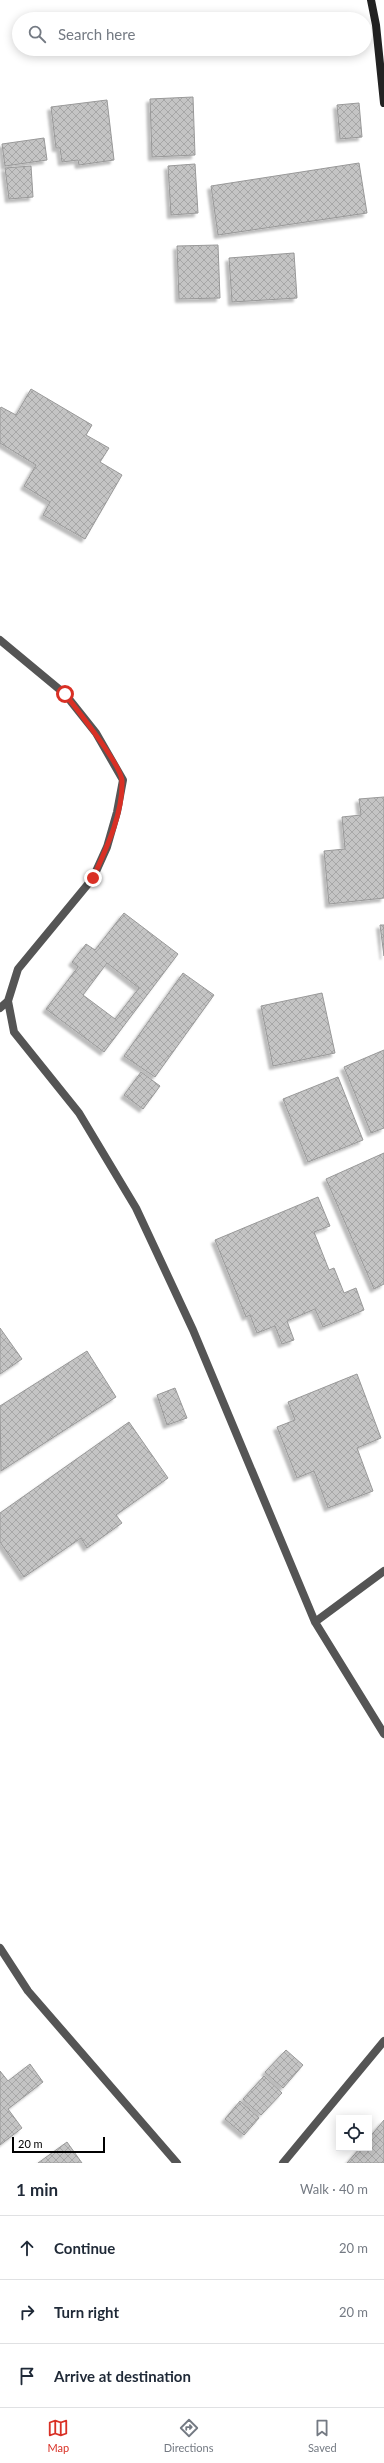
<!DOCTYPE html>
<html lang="en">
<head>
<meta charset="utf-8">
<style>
  :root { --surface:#fff; --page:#f6f6f7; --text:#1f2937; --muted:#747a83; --line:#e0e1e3; --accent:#d93025 }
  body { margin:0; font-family:Lato,sans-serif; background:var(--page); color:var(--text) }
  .controls { position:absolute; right:12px; bottom:12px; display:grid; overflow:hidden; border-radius:0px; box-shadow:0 2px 10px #0003 }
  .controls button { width:36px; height:36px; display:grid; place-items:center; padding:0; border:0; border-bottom:1px solid var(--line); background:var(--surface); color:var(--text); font:20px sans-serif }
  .scale { position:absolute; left:12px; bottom:10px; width:93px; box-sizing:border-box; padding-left:4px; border:2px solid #000; border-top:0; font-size:11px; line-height:14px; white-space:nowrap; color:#000; -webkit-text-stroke:3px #fff; paint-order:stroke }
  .stop { position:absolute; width:12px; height:12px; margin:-9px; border:3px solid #d93025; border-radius:50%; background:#fff }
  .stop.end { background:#d93025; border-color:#fff; box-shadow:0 1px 4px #0008 }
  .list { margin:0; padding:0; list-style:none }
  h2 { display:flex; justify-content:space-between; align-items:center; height:52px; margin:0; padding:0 16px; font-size:17px }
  h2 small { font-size:13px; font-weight:400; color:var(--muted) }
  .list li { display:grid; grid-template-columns:26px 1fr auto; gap:12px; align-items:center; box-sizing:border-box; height:64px; padding:0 16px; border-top:1px solid var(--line) }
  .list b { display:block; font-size:15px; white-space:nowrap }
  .list em { font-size:13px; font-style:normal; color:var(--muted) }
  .icon { flex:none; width:22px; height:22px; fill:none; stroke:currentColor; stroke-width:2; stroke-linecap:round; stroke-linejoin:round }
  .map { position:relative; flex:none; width:384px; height:2163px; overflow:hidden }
  .search { position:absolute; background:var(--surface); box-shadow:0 2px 10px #0003; left:12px; right:12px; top:12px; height:44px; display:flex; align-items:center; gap:10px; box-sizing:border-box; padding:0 14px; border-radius:22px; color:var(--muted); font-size:15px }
  .sheet { height:244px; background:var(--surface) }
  nav { display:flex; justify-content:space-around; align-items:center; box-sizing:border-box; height:56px; border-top:1px solid var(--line); background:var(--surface); font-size:11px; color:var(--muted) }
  nav a { display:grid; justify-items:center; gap:2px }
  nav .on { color:var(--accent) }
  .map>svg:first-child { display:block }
</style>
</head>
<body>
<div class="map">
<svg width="384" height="2163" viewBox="0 0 384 2163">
  <defs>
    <pattern id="building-cross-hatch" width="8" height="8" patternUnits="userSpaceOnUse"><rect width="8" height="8" fill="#c4c4c4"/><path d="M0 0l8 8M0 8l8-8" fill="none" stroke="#a7a7a7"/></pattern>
    <filter id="shadow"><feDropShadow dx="-3.5" dy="3.5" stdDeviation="1" flood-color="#0004"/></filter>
  </defs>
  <rect width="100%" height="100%" fill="#fff"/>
  <!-- building -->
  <path fill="url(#building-cross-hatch)" stroke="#999" fill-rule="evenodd" filter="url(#shadow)" d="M193 97 195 155 152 157 150 99Z
    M107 100 114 160 79 165 78 160 62 162 60 148H56L51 107Z
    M359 103 362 137 340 139 337 105Z
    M44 138 47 160 5 166 2 144Z
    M359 163 367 213 218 235 211 186Z
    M195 164 198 213 171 215 168 166Z
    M31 166 33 197 9 199 5 168Z
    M218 245 220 298 179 299 177 246Z
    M294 253 297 298 232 302 229 258Z
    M31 389 92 425 86 435 109 448 100 462 122 475 85 539 43 515 50 502 24 486 36 465 0 443V409L1 407 16 415Z
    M384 797V898L329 904 324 851 345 849 342 817 361 815 359 799Z
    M124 913 178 954 104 1052 46 1009 78 967 72 962 86 944 95 950ZM107 963 139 988 115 1019 83 995Z
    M380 925H384V956Z
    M183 973 214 995 155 1077 124 1056Z
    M322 993 335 1053 273 1066 261 1006Z
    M384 1050V1128L371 1133 344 1067Z
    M141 1072 160 1086 143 1109 124 1095Z
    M338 1077 363 1140 308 1162 283 1099Z
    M384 1153V1284L374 1289 326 1179Z
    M318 1197 330 1226 314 1232 329 1270 334 1268 344 1293 356 1288 364 1310 323 1327 315 1309 287 1321 294 1340 282 1344 275 1326 257 1333 250 1315 246 1317 215 1240Z
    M0 1328 22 1359 0 1374Z
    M87 1351 116 1397 1 1471 0 1406Z
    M357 1374 381 1438 357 1448 373 1491 328 1508 314 1471 297 1478 277 1427 295 1420 288 1402Z
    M175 1388 187 1418 167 1425 157 1395Z
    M129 1422 168 1478 116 1515 122 1523 87 1548 81 1538 24 1577 0 1542V1513Z
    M286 2050 303 2065 283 2088 265 2072Z
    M30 2064 43 2082 8 2109 22 2128 0 2145V2071L8 2081Z
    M264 2076 282 2093 261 2115 243 2099Z
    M240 2101 259 2118 244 2135 225 2119Z
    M384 2120V2163H347L360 2148H369V2138Z
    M67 2142 82 2163H38Z"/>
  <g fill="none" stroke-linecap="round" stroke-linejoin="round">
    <!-- street -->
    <path stroke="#555" stroke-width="8" d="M0 640 65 694 96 733 123 780 117 812 107 847 93 878 18 969 8 1001 0 1008
      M8 1001 14 1032 79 1113 136 1208 193 1330 315 1622 384 1734
      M315 1622 384 1571
      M0 1948 28 1991 177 2163
      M283 2163 384 2041"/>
    <!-- secondary -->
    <path stroke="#222" stroke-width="8" d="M371 0 376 25 384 103"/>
  </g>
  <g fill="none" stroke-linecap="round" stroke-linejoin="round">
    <!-- route -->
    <path stroke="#d93025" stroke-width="5" d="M65 694C76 708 122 766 122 781 123 814 106 849 93 878"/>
  </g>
</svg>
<div class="controls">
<button><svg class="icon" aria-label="locate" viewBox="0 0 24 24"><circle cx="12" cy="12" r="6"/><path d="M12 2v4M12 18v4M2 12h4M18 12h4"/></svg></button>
</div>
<div class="scale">20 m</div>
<div class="stop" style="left:65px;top:694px"></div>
<div class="stop end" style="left:93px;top:878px"></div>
<div class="search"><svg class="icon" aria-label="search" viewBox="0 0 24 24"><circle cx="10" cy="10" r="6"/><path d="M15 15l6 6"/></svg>Search here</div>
</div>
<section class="sheet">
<h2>1 min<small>Walk · 40 m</small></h2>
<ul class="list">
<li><svg class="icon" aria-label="ahead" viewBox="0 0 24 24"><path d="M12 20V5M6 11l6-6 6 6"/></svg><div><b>Continue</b></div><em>20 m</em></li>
<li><svg class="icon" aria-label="right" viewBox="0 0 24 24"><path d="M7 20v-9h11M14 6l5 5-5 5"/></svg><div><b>Turn right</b></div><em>20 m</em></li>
<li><svg class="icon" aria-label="arrive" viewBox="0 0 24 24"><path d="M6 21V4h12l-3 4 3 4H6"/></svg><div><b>Arrive at destination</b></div></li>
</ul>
</section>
<nav>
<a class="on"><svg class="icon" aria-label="map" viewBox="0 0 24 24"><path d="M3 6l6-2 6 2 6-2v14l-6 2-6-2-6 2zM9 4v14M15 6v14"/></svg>Map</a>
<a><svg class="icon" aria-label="directions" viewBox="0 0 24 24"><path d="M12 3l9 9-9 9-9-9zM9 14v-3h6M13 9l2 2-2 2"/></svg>Directions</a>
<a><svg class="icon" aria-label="saved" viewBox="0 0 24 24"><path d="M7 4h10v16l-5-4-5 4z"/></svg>Saved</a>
</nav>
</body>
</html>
